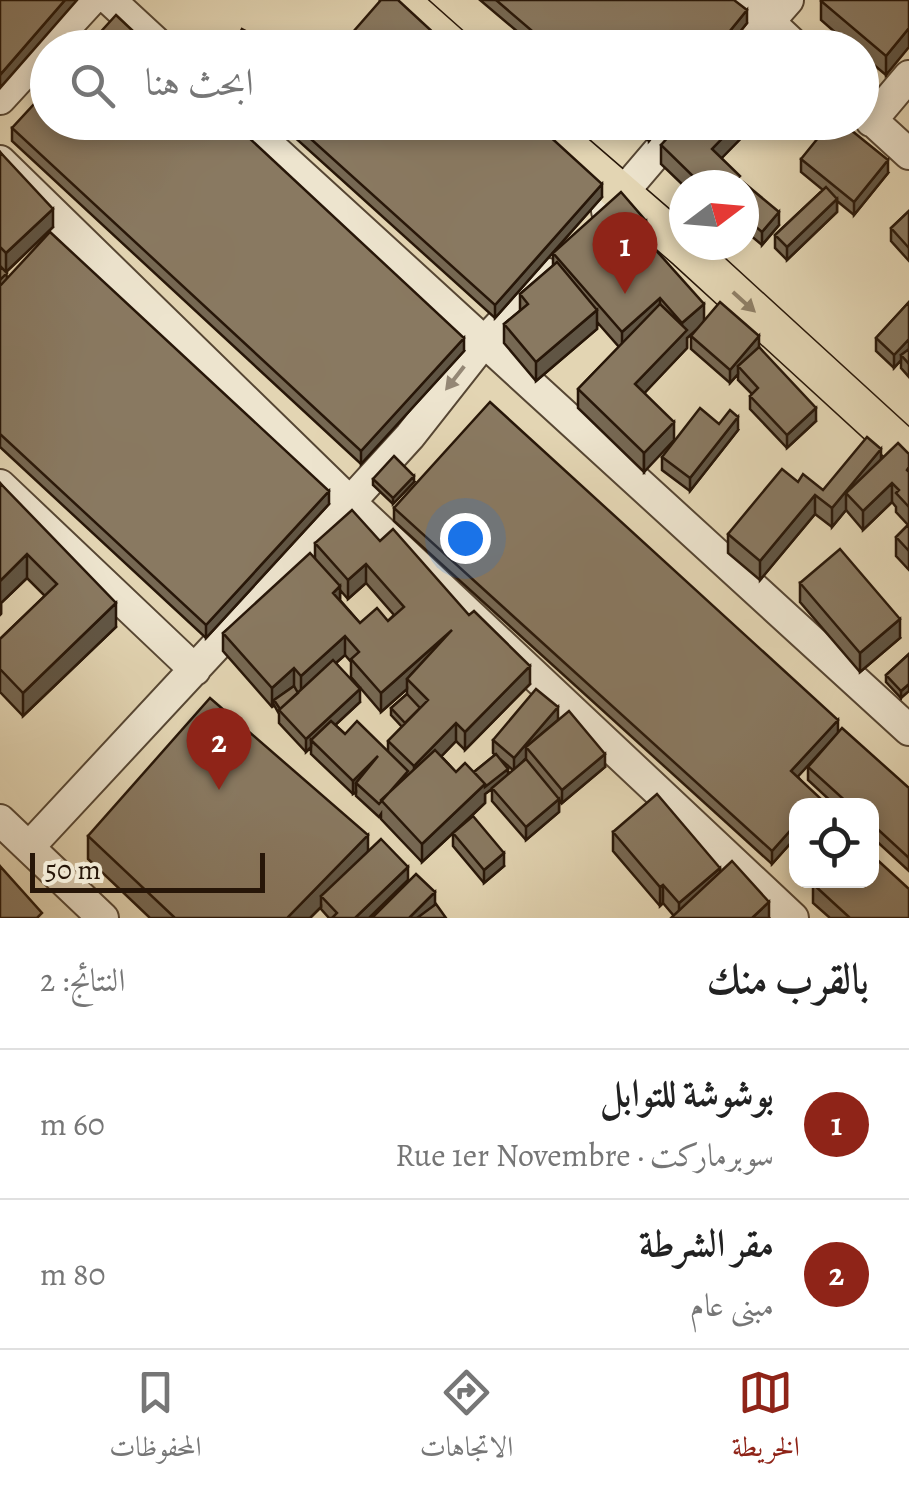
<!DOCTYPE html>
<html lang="ar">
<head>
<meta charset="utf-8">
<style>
  :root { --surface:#fff; --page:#f2f2f2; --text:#222; --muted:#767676; --line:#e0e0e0; --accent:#8f2418 }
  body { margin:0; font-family:Alegreya,Amiri,serif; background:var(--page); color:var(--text); direction:rtl }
  .controls { position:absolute; right:30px; bottom:30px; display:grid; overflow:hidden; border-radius:20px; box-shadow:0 5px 15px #0003 }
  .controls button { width:90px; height:90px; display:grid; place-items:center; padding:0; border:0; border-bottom:2px solid var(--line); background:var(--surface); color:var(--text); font:50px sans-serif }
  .compass { position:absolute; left:669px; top:170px; width:90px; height:90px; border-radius:50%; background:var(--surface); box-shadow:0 5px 15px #0003; rotate:74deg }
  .scale { position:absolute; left:30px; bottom:25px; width:235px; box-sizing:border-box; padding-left:10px; border:5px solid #271608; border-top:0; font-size:28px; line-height:35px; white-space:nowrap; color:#271608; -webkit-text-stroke:8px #ede4ce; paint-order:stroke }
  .you { position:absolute; left:465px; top:538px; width:35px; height:35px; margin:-25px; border:8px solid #fff; border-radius:50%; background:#1a73e8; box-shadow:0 0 0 15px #1a73e833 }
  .badge { display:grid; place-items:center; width:65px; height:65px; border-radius:50%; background:var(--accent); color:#fff; font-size:32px; font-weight:700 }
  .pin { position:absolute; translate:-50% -82px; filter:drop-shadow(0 2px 5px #0008) }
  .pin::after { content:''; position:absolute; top:52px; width:35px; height:30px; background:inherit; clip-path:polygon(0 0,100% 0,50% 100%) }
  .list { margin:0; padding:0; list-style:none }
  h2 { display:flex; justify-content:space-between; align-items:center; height:130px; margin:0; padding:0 40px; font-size:42px }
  h2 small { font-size:32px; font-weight:400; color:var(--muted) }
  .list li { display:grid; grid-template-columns:65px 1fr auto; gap:30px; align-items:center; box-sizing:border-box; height:150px; padding:0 40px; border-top:2px solid var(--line) }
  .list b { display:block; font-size:38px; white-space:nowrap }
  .list p { margin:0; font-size:32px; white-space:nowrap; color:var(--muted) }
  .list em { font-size:32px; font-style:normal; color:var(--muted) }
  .icon { flex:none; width:55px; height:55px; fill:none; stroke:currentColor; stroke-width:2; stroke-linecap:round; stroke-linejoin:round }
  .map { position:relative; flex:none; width:909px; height:918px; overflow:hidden; direction:ltr }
  .search { position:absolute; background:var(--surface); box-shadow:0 5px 15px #0003; left:30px; right:30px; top:30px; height:110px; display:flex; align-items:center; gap:25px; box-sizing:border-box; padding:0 35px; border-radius:55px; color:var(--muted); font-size:38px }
  .sheet { height:430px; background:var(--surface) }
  nav { display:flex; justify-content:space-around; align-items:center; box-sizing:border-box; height:140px; border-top:2px solid var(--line); background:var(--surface); font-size:28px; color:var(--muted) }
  nav a { display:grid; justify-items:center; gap:5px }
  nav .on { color:var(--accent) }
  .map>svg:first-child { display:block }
</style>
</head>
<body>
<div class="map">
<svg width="909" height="918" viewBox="0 0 909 918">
  <rect width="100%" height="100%" fill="#e3d5b3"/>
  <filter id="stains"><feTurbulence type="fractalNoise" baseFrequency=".002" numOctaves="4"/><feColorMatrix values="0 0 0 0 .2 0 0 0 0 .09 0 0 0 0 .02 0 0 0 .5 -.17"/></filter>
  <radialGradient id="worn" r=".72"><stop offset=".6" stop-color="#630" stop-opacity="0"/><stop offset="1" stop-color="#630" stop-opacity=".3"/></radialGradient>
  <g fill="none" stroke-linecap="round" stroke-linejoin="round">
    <!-- minor casing -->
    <g stroke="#564633" stroke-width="34">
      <path id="minor" d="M110 0 162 48
        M746 0 797 48
        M746 48 788 0
        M0 99 91 0
        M862 111 909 154
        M871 121 909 76
        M244 122 909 730
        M0 161 350 502 793 918
        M607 211 683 122
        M0 485 195 670
        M0 820 103 918
        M29 847 350 502 410 436 484 342 548 274"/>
    </g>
    <!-- major casing -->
    <g stroke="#271608" stroke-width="41">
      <path id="major" d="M399 0 453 48
        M539 122 687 250 909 453"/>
    </g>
    <!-- minor -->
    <use href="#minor" stroke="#ede4ce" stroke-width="30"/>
    <!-- major -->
    <use href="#major" stroke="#e3d5b3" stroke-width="38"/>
  </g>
  <!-- wall -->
  <path fill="#766853" stroke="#271608" stroke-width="2.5" fill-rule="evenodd" d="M480 0H734L747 23 727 48H537Z
    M909 0 886 75 862 55V48H853L821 20V1Z
    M281 122H534L602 197 495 318 281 125Z
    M626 122H664L649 141Z
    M754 122V125L721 158 740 185H684V186L661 164V145Z
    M12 128 464 351 361 464 12 141Z
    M0 152 53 227 6 272 7 278 329 504 206 638 0 447Z
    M801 159 888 173 854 215 837 201V212L787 260 775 248V235L823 190 801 172Z
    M744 185 779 225 762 245 744 230Z
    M909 211V261L891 241V228Z
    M646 239 704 322 759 347 816 421 787 448 750 409V396L752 394 738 380V374L730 383 691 349V336L699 327 687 338V348L644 393V472L578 408V389L619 347 597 322V329L536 381 504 343V324L520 311V294L553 266V253Z
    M909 302V377L901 368V360L894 368 876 351V338Z
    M719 424 738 430 690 491 662 470V457Z
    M909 454V570L896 556V537L908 525 896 512V507L892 502 863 530 846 510 832 527 815 514 760 580 728 553V534L798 482 823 490 881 459Z
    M373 479 414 482 393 504 373 485Z
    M0 483 116 627 23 716 0 692V639L45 596 27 578 1 603V614Z
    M394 508 798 777 820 806H796V837L772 864 394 521Z
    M380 541 530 684 465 750 456 741 441 756 456 772H474L495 755 493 753V740L558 720 605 767 562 803 559 800V812L526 840 492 801V789L485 794V803L456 831 504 866 484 883 453 846V833L422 862 381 819V814L379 817 356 796V792L353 794 311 754V747L306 752 279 723V714L274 705 272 707 223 651V633L315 559V543ZM366 583 394 615 388 621 360 623 340 600V590L348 599ZM345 655 351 662V677L381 712 407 689V694L391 708V715L402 727 388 741V751L345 734 335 725 360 702 336 663ZM500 759 513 770 508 774Z
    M800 583 900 638 860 672 800 602Z
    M909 654 901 698 886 682V675Z
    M808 767 909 788V871L872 837V806H836L808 780Z
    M613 832 720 872 769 918 674 916 663 903 660 906 613 851Z
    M88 836 368 851 408 880 369 918H329L321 909V907L310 918H150L88 859Z
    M813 884 909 918H830L813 903Z"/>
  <!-- shaded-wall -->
  <path fill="#605544" stroke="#271608" stroke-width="2.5" d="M65 0H77L0 88V75Z
    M747 10V23L727 48H716Z
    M909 28V47L886 75V56Z
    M654 122H664L649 141V128Z
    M738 122H754V125L712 168V149Z
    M888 160V173L854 215V202Z
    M602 184V197L495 318V305Z
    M837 199V212L787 260V247Z
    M53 209V227L6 272V253Z
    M779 212V225L762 245V232Z
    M646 221V239L637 229Z
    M660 298V317L622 350V332Z
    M704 304V323L687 338V348L635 403V384L682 335V323Z
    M597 310V329L536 381V362Z
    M759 336V349L738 366V374L730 383V370Z
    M464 338V351L361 464V451Z
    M909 339V352L901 355V360L894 368V355Z
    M816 408V421L787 448V435Z
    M738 417V430L690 491V478Z
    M674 422V440L644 472V453Z
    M881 449V468L846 493V510L832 527V508Z
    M414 476V482L393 504V498Z
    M892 483V502L863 530V511Z
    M329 491V504L206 638V625Z
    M815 495V514L760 580V561Z
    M27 554V578L1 603V614L0 615V581Z
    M366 564V583L348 599V580Z
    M340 586V605L333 593Z
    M116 603V627L23 716V693Z
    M900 619V638L860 672V653Z
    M452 630 407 679V689L381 712V693Z
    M345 636V655L301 694V676Z
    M530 666V684L465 750V732Z
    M294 668V686L274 700 272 707V688Z
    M909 684V691L901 698V691Z
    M360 689V702L315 744 311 740V747L306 752V739Z
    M558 707V720L526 747V758L514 771V758Z
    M838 720V733L791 784V771Z
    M456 723V741L414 785V766Z
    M605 754V767L562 803V790Z
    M378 756 356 783V792L353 794V781Z
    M508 769V776L485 794V803L422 862V844L485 784Z
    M559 799V812L526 840V827Z
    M796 824V837L772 864V851Z
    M368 835V858L321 896V907L310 918H287Z
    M504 853V866L484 883V870Z
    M408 867V880L369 918H355Z
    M720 868V886L679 918V903Z
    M663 885V903L660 906V887Z
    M435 892V905L422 918H409Z
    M769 902V918H752Z"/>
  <!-- building -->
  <path fill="#897961" stroke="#271608" stroke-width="2.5" d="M0 0H65L0 75Z
    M381 0H398L450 48H339Z
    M496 0H734L747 10 716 48H552Z
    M822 0H909V28L886 56 821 1Z
    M116 15 151 48H86Z
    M242 29 278 48H232Z
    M48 89V122H232L464 338 361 451 12 128Z
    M292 122H534L602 184 495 305Z
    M642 122H654L649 128Z
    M682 122H738L712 149 740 176 731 185H702L661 145Z
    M831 122H841L888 160 854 202 801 159Z
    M0 152 53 209 6 253 0 247Z
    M743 182 779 212 762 232 744 217V185H741Z
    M826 187 837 199 787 247 775 235Z
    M621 192 646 221 637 229 704 304 682 323 660 298 622 332 553 253Z
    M909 211V248L891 228Z
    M50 232 329 491 206 625 0 434V286Z
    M557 262 597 310 536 362 504 324 528 304 520 294Z
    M0 266 7 273 0 280Z
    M720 302 759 336 730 370 691 336Z
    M909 302V339L894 355 876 338Z
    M660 304 687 330 635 384 674 422 644 453 578 389Z
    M759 347 816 408 787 435 750 396 758 388 738 366Z
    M909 349V364L901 355Z
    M490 402 838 720 791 771 820 798 813 806H796V824L772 851 394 508Z
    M700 408 719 424 730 410 738 417 690 478 662 457Z
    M867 437 881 449 832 508 815 495 760 561 728 534 782 469 798 482 803 474 823 490Z
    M898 443 909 454V467L907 470 909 472V507L896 493 899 490 892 483 863 511 846 493Z
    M394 456 414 476 393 498 373 479Z
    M0 483 116 603 23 693 0 669V639L57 584 27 554 0 581Z
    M352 510 380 541 393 529 469 615 474 611 530 666 465 732 456 723 414 766 388 741 428 700 407 679 452 630 381 693 351 659 359 652 345 636 301 676 294 668 272 688 223 633 310 553 340 586 333 593 360 623 377 608 388 621 404 607 366 564 348 580 315 543Z
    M909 524V551L896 537Z
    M840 549 900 619 860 653 800 583Z
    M909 654V684L901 691 886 675Z
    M333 660 360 689 306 739 279 710Z
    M294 686 298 693 280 709 274 700Z
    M536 689 558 707 514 758 493 740Z
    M407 694 420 708 405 723 391 708Z
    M210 698 368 835 287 918H175L88 836Z
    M569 711 605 754 562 790 526 747Z
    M331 721 345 734 357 721 408 771 379 804 356 783 378 756 353 781 311 740Z
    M842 728 909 788V858L872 824V806H851L808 767Z
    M435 750 456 772 465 763 485 784 422 844 381 800Z
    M496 754 508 769 485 787V784L474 772Z
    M526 759 559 799 526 827 492 788Z
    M657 794 720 868 679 903 663 885 660 887 613 832Z
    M473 816 504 853 484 870 453 833Z
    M381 839 408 867 355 918H332L337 913 321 896Z
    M872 855 909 889V918H850L813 884 816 880H872Z
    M732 861 769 902 752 918H671Z
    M0 866 42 913 37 918H0Z
    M416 874 435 892 409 918H372Z
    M436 904 446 918H417Z"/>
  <!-- one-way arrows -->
  <defs><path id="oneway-solid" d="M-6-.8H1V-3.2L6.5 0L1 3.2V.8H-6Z" transform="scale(2.5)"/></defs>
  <use fill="#8e7f66" href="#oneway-solid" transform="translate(744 302) rotate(42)"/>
  <use fill="#948775" href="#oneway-solid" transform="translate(455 378) rotate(128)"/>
  <rect width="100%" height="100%" filter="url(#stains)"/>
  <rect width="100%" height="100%" fill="url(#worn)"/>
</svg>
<div class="controls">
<button><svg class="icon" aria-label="locate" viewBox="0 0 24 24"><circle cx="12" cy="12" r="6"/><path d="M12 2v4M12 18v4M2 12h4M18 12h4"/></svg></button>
</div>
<svg class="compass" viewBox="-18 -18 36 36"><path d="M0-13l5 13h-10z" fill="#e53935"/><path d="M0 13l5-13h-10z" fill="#767676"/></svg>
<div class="scale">50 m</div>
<div class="you"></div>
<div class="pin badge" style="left:625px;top:294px">1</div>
<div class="pin badge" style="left:219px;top:790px">2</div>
<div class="search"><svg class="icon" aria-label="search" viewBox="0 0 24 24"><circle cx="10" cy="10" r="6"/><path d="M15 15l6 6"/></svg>ابحث هنا</div>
</div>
<section class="sheet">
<h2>بالقرب منك<small>النتائج: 2</small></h2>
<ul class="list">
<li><span class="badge">1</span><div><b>بوشوشة للتوابل</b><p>سوبرماركت · Rue 1er Novembre</p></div><em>60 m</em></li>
<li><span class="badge">2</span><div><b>مقر الشرطة</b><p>مبنى عام</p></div><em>80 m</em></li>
</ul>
</section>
<nav>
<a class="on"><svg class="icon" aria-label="map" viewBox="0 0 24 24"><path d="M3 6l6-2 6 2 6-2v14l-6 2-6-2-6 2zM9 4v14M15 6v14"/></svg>الخريطة</a>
<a><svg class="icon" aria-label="directions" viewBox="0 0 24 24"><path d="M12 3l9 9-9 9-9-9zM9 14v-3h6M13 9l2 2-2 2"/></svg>الاتجاهات</a>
<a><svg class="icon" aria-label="saved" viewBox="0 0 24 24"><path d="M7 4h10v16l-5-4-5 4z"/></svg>المحفوظات</a>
</nav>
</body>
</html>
